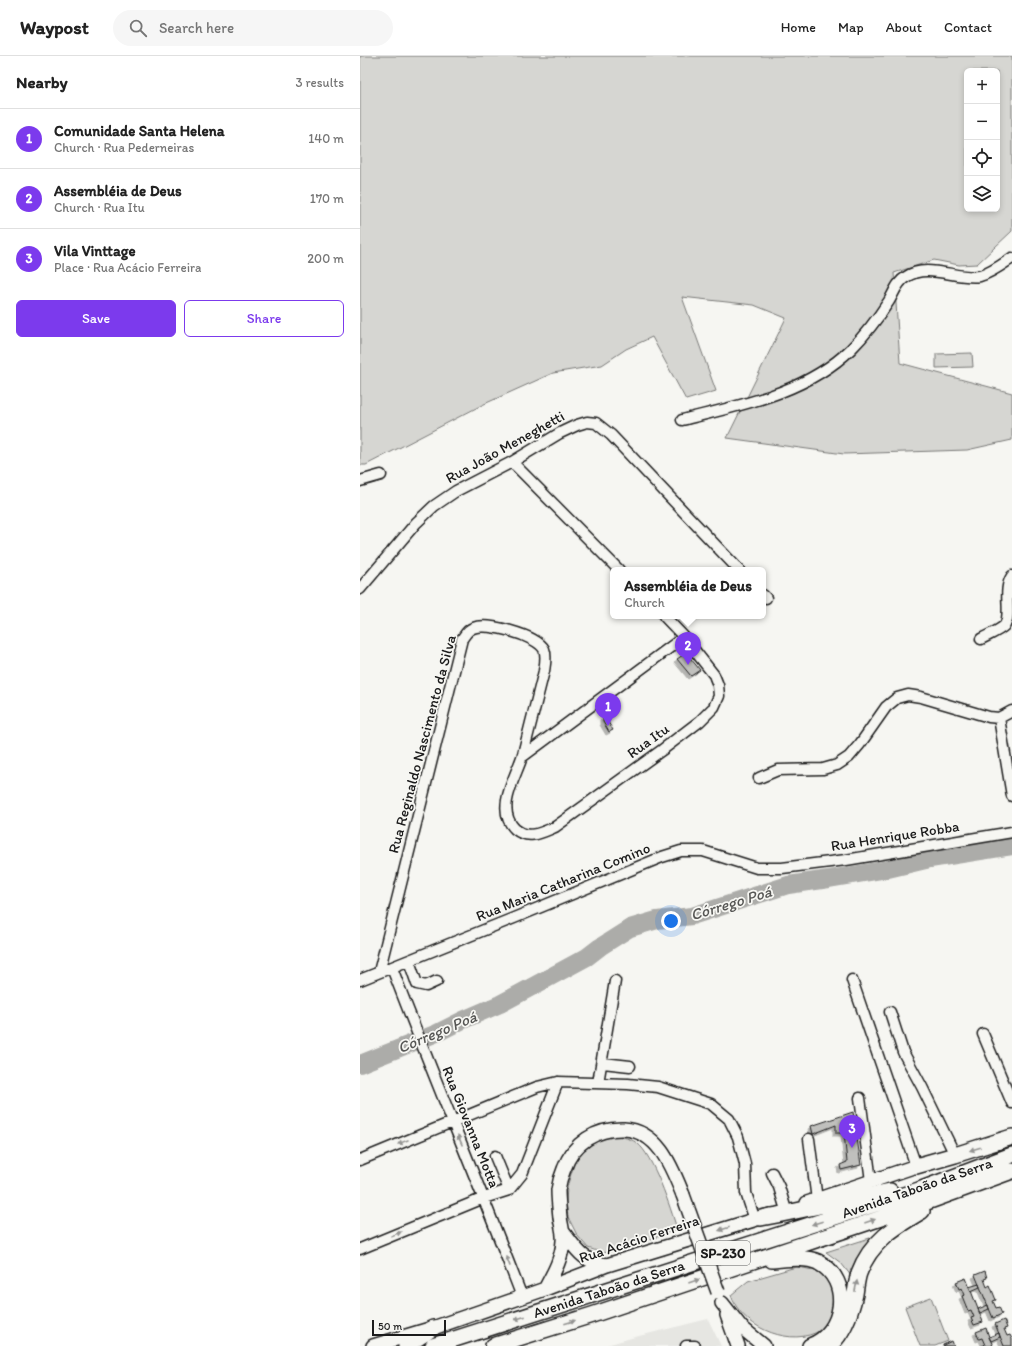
<!DOCTYPE html>
<html lang="en">
<head>
<meta charset="utf-8">
<style>
  :root { --surface:#fff; --page:#f6f6f6; --text:#222; --muted:#767676; --line:#e0e0e0; --accent:#7c3aed }
  body { margin:0; font-family:Itim,sans-serif; background:var(--page); color:var(--text) }
  .controls { position:absolute; right:12px; top:12px; display:grid; overflow:hidden; border-radius:6px; box-shadow:0 2px 6px #0003 }
  .controls button { width:36px; height:36px; display:grid; place-items:center; padding:0; border:0; border-bottom:1px solid var(--line); background:var(--surface); color:var(--text); font:20px sans-serif }
  .scale { position:absolute; left:12px; bottom:10px; width:74px; box-sizing:border-box; padding-left:4px; border:2px solid #1c1c1c; border-top:0; font-size:11px; line-height:14px; white-space:nowrap; color:#1c1c1c; -webkit-text-stroke:3px #f6f6f2; paint-order:stroke }
  .you { position:absolute; left:311px; top:865px; width:14px; height:14px; margin:-10px; border:3px solid #fff; border-radius:50%; background:#1a73e8; box-shadow:0 0 0 6px #1a73e833 }
  .badge { display:grid; place-items:center; width:26px; height:26px; border-radius:50%; background:var(--accent); color:#fff; font-size:13px; font-weight:700 }
  .pin { position:absolute; translate:-50% -33px; filter:drop-shadow(0 1px 2px #0008) }
  .pin::after { content:''; position:absolute; top:21px; width:14px; height:12px; background:inherit; clip-path:polygon(0 0,100% 0,50% 100%) }
  .popup { position:absolute; left:250px; top:511px; width:156px; height:52px; box-sizing:border-box; display:grid; place-content:center; border-radius:6px; background:var(--surface); filter:drop-shadow(0 1px 3px #0005); font-size:13px; white-space:nowrap; color:var(--muted) }
  .popup b { font-size:15px; color:var(--text) }
  .popup::after { content:''; position:absolute; left:50%; top:100%; margin-left:-8px; border:8px solid transparent; border-top-color:var(--surface) }
  .list { margin:0; padding:0; list-style:none }
  h2 { display:flex; justify-content:space-between; align-items:center; height:52px; margin:0; padding:0 16px; font-size:17px }
  h2 small { font-size:13px; font-weight:400; color:var(--muted) }
  .list li { display:grid; grid-template-columns:26px 1fr auto; gap:12px; align-items:center; box-sizing:border-box; height:60px; padding:0 16px; border-top:1px solid var(--line) }
  .list b { display:block; font-size:15px; white-space:nowrap }
  .list p { margin:0; font-size:13px; white-space:nowrap; color:var(--muted) }
  .list em { font-size:13px; font-style:normal; color:var(--muted) }
  .actions { display:flex; gap:8px; padding:12px 16px }
  .actions a { flex:1; padding:9px 0; border:1px solid var(--accent); border-radius:6px; text-align:center; font-size:14px; color:var(--accent) }
  .actions .main { background:var(--accent); color:#fff }
  .icon { flex:none; width:22px; height:22px; fill:none; stroke:currentColor; stroke-width:2; stroke-linecap:round; stroke-linejoin:round }
  .map { position:relative; flex:none; width:652px; height:1290px; overflow:hidden }
  header { display:flex; align-items:center; gap:24px; box-sizing:border-box; height:56px; padding:0 20px; background:var(--surface); border-bottom:1px solid var(--line) }
  header strong { font-size:19px }
  nav { display:flex; gap:22px; margin-inline-start:auto; font-size:14px }
  .search { width:280px; height:36px; background:var(--page); display:flex; align-items:center; gap:10px; box-sizing:border-box; padding:0 14px; border-radius:22px; color:var(--muted); font-size:15px }
  main { display:flex }
  aside { flex:1; background:var(--surface) }
  .map>svg:first-child { display:block }
</style>
</head>
<body>
<header>
<strong>Waypost</strong>
<div class="search"><svg class="icon" aria-label="search" viewBox="0 0 24 24"><circle cx="10" cy="10" r="6"/><path d="M15 15l6 6"/></svg>Search here</div>
<nav><a>Home</a><a>Map</a><a>About</a><a>Contact</a></nav>
</header>
<main>
<aside>
<h2>Nearby<small>3 results</small></h2>
<ul class="list">
<li><span class="badge">1</span><div><b>Comunidade Santa Helena</b><p>Church · Rua Pederneiras</p></div><em>140 m</em></li>
<li><span class="badge">2</span><div><b>Assembléia de Deus</b><p>Church · Rua Itu</p></div><em>170 m</em></li>
<li><span class="badge">3</span><div><b>Vila Vinttage</b><p>Place · Rua Acácio Ferreira</p></div><em>200 m</em></li>
</ul>
<div class="actions"><a class="main">Save</a><a>Share</a></div>
</aside>
<div class="map">
<svg width="652" height="1290" viewBox="0 0 652 1290">
  <defs>
    <filter id="shadow"><feDropShadow dx="-3" dy="3" stdDeviation="0" flood-color="#0004"/></filter>
  </defs>
  <rect width="100%" height="100%" fill="#f6f6f2"/>
  <filter id="ink" filterUnits="userSpaceOnUse"><feTurbulence type="fractalNoise" baseFrequency=".025" numOctaves="2"/><feDisplacementMap in="SourceGraphic" scale="8" xChannelSelector="R" yChannelSelector="G"/><feConvolveMatrix kernelMatrix="1 2 1 2 8 2 1 2 1" color-interpolation-filters="sRGB"/></filter>
  <g filter="url(#ink)">
    <!-- built -->
    <path fill="#e6e6e2" d="M348 1263 361 1290H243L275 1281Z"/>
    <!-- green -->
    <path fill="#d6d6d2" stroke="#797977" fill-rule="evenodd" d="M0 0H652V175L617 208 599 209 574 204 534 217 540 307 652 337V384L607 394 484 398 367 382 426 262 394 249 322 241 356 335 326 344 292 281 266 293 242 309 193 317 122 349 6 409H0ZM607 15H637V153H607Z
      M612 297 613 311 576 312V298Z
      M247 1079C257 1080 269 1081 277 1087 293 1099 311 1153 317 1173L273 1190 243 1197 228 1192 217 1179 208 1161 206 1146 207 1131 216 1102 230 1085Z
      M516 1180 492 1221 481 1207 466 1196Z
      M436 1211C454 1213 471 1218 476 1238 477 1244 475 1252 475 1258 469 1264 463 1274 455 1277 425 1290 380 1269 371 1239L388 1225Z
      M571 1241 588 1285 575 1290H560L545 1251Z"/>
    <g fill="none" stroke-linecap="round" stroke-linejoin="round">
      <!-- river -->
      <path stroke="#acaca9" stroke-width="18" d="M0 1008 77 977 103 964 140 948 227 901 240 891 270 872 297 864 332 860 428 829 469 823 528 813 570 803 652 790"/>
    </g>
    <!-- building -->
    <path fill="#c0c0bd" stroke="#1c1c1c" filter="url(#shadow)" d="M326 597 340 614 331 620 317 603Z
      M243 661 246 663 253 674 249 676 243 666Z
      M493 1056 501 1109 481 1114 480 1109 487 1106 484 1077H476V1069L453 1078 451 1070Z
      M625 1215 627 1222 624 1223 627 1231 630 1229 636 1244 633 1245 636 1252 639 1251 642 1258 633 1262 615 1219Z
      M606 1222 623 1266 614 1269 611 1262 614 1261 611 1254 608 1255 602 1240 605 1239 602 1232 599 1233 596 1226Z
      M619 1228 620 1231 611 1235 609 1231Z
      M628 1249 629 1253 620 1257 618 1253Z
      M644 1264 647 1272 644 1273 647 1280 650 1279 652 1283V1290H644L635 1268Z
      M626 1272 629 1281 633 1290H622L625 1289 622 1282 619 1283 616 1276Z
      M639 1277 640 1281 631 1285 629 1281Z
      M592 1285 594 1290H583V1289Z"/>
    <g fill="none" stroke-linecap="round" stroke-linejoin="round">
      <!-- minor casing -->
      <g stroke="#1c1c1c" stroke-width="13">
        <path id="minor" d="M322 364C381 349 446 337 491 293 505 279 518 262 529 245 534 237 537 226 546 221 567 206 597 224 620 220 631 217 643 208 652 202
          M152 406 259 514
          M0 425 21 419
          M0 533 56 467 74 450 96 435 152 406 200 377 217 369 227 366 236 367 251 379 379 514
          M403 539 406 542
          M621 583C628 579 639 575 645 569 652 557 642 534 652 520
          M639 662 652 740
          M162 701 324 581
          M399 722 418 714 463 713 477 709 489 701 500 688 526 651 537 642 548 639 561 641 629 661 639 662 652 655
          M49 905 57 928 66 930 77 925
          M32 912C74 1022 120 1131 162 1241
          M19 916 102 583C105 579 107 574 113 572 127 566 176 579 184 593 187 600 185 608 184 615 177 642 170 670 163 698 157 719 134 753 155 773 168 784 181 777 195 771L302 694 340 665 354 651 359 640 358 629 354 619 324 581 304 560
          M0 924 154 862 302 801 321 795H343L397 812H422L486 804 652 776
          M492 924 556 1110
          M530 956 543 996 562 1031 595 1099
          M623 978 652 1047
          M243 1007 270 1010
          M238 1027 255 925
          M500 1042 511 1125
          M449 1083 457 1144
          M135 1100 149 1134
          M0 1104 177 1031 198 1026 268 1028 298 1031 351 1048 369 1063 378 1081 385 1108 386 1137 395 1164
          M412 1117 419 1131 426 1154
          M0 1193 124 1142 149 1134 162 1118 198 1026
          M326 1290H335"/>
      </g>
      <!-- major casing -->
      <g stroke="#1c1c1c" stroke-width="16">
        <path id="major" d="M447 1147 556 1110
          M203 1176C217 1194 223 1206 247 1209
          M185 1233C193 1218 202 1203 203 1185 204 1176 201 1170 200 1161 199 1152 198 1143 198 1134 199 1127 201 1120 204 1113 213 1087 236 1072 264 1073 299 1075 312 1112 323 1139
          M362 1247 381 1271 404 1290
          M367 1259 378 1290
          M13 1290 73 1272 185 1233 247 1209 410 1159"/>
      </g>
      <!-- highway casing -->
      <g stroke="#1c1c1c" stroke-width="18">
        <path id="highway" d="M556 1110 595 1099 652 1081
          M401 1162 417 1159 530 1135
          M412 1204C427 1203 445 1200 458 1206 493 1224 485 1278 450 1290
          M46 1290 73 1272
          M73 1290 559 1134 652 1099
          M133 1290 232 1259 545 1154 652 1115
          M469 1290C484 1277 491 1256 495 1238 496 1231 497 1223 499 1217 511 1185 535 1171 562 1155"/>
      </g>
      <!-- minor -->
      <use href="#minor" stroke="#f6f6f2" stroke-width="10"/>
      <!-- major -->
      <use href="#major" stroke="#f6f6f2" stroke-width="13"/>
      <!-- highway -->
      <use href="#highway" stroke="#f6f6f2" stroke-width="15"/>
      <!-- major-bridge casing -->
      <g stroke="#1c1c1c" stroke-width="16" stroke-linecap="butt">
        <path id="major-bridge" d="M323 1139 358 1236"/>
      </g>
      <!-- major-bridge -->
      <use href="#major-bridge" stroke="#f6f6f2" stroke-width="13"/>
    </g>
    <!-- one-way arrows -->
    <defs><path id="oneway-solid" d="M-6-.8H1V-3.2L6.5 0L1 3.2V.8H-6Z"/></defs>
    <g fill="#949492">
      <use href="#oneway-solid" transform="translate(100 1084) rotate(-113)"/>
      <use href="#oneway-solid" transform="translate(43 1086) rotate(158)"/>
      <use href="#oneway-solid" transform="translate(615 1093) rotate(162)"/>
      <use href="#oneway-solid" transform="translate(510 1165) rotate(-19)"/>
      <use href="#oneway-solid" transform="translate(457 1167) rotate(162)"/>
      <use href="#oneway-solid" transform="translate(364 1173) rotate(163)"/>
      <use href="#oneway-solid" transform="translate(36 1178) rotate(-22)"/>
      <use href="#oneway-solid" transform="translate(148 1205) rotate(-111)"/>
      <use href="#oneway-solid" transform="translate(334 1225) rotate(-19)"/>
      <use href="#oneway-solid" transform="translate(496 1230) rotate(-79)"/>
      <use href="#oneway-solid" transform="translate(160 1262) rotate(162)"/>
      <use href="#oneway-solid" transform="translate(210 1266) rotate(-18)"/>
    </g>
  </g>
  <g text-anchor="middle" dominant-baseline="central" stroke-width="3.5" stroke-linejoin="round" paint-order="stroke">
    <!-- shield labels -->
    <rect fill="#f6f6f2" stroke="#5d5d5c" stroke-width="1" x="336" y="1185" width="54" height="24" rx="3"/>
    <g font-size="14" font-weight="bold" fill="#1c1c1c">
      <text x="363" y="1197">SP-230</text>
    </g>
    <!-- street labels -->
    <g font-size="15" fill="#1c1c1c" stroke="#f6f6f2">
      <text transform="translate(145 391) rotate(-29)">Rua João Meneghetti</text>
      <text transform="translate(288 685) rotate(-36)">Rua Itu</text>
      <text transform="translate(62 688) rotate(-75)">Rua Reginaldo Nascimento da Silva</text>
      <text transform="translate(535 780) rotate(-9)">Rua Henrique Robba</text>
      <text transform="translate(203 826) rotate(-22)">Rua Maria Catharina Comino</text>
      <text transform="translate(111 1071) rotate(68)">Rua Giovanna Motta</text>
      <text transform="translate(557 1132) rotate(-19)">Avenida Taboão da Serra</text>
      <text transform="translate(279 1183) rotate(-18)">Rua Acácio Ferreira</text>
      <text transform="translate(249 1233) rotate(-18)">Avenida Taboão da Serra</text>
    </g>
    <!-- water labels -->
    <g font-size="16" font-style="italic" fill="#565654" stroke="#f6f6f2">
      <text transform="translate(371 847) rotate(-17)">Córrego Poá</text>
      <text transform="translate(77 976) rotate(-23)">Córrego Poá</text>
    </g>
  </g>
</svg>
<div class="controls">
<button>+</button>
<button>−</button>
<button><svg class="icon" aria-label="locate" viewBox="0 0 24 24"><circle cx="12" cy="12" r="6"/><path d="M12 2v4M12 18v4M2 12h4M18 12h4"/></svg></button>
<button><svg class="icon" aria-label="layers" viewBox="0 0 24 24"><path d="M12 4l9 5-9 5-9-5zM3 14l9 5 9-5"/></svg></button>
</div>
<div class="scale">50 m</div>
<div class="you"></div>
<div class="pin badge" style="left:248px;top:670px">1</div>
<div class="pin badge" style="left:328px;top:609px">2</div>
<div class="popup"><b>Assembléia de Deus</b>Church</div>
<div class="pin badge" style="left:492px;top:1092px">3</div>
</div>
</main>
</body>
</html>
